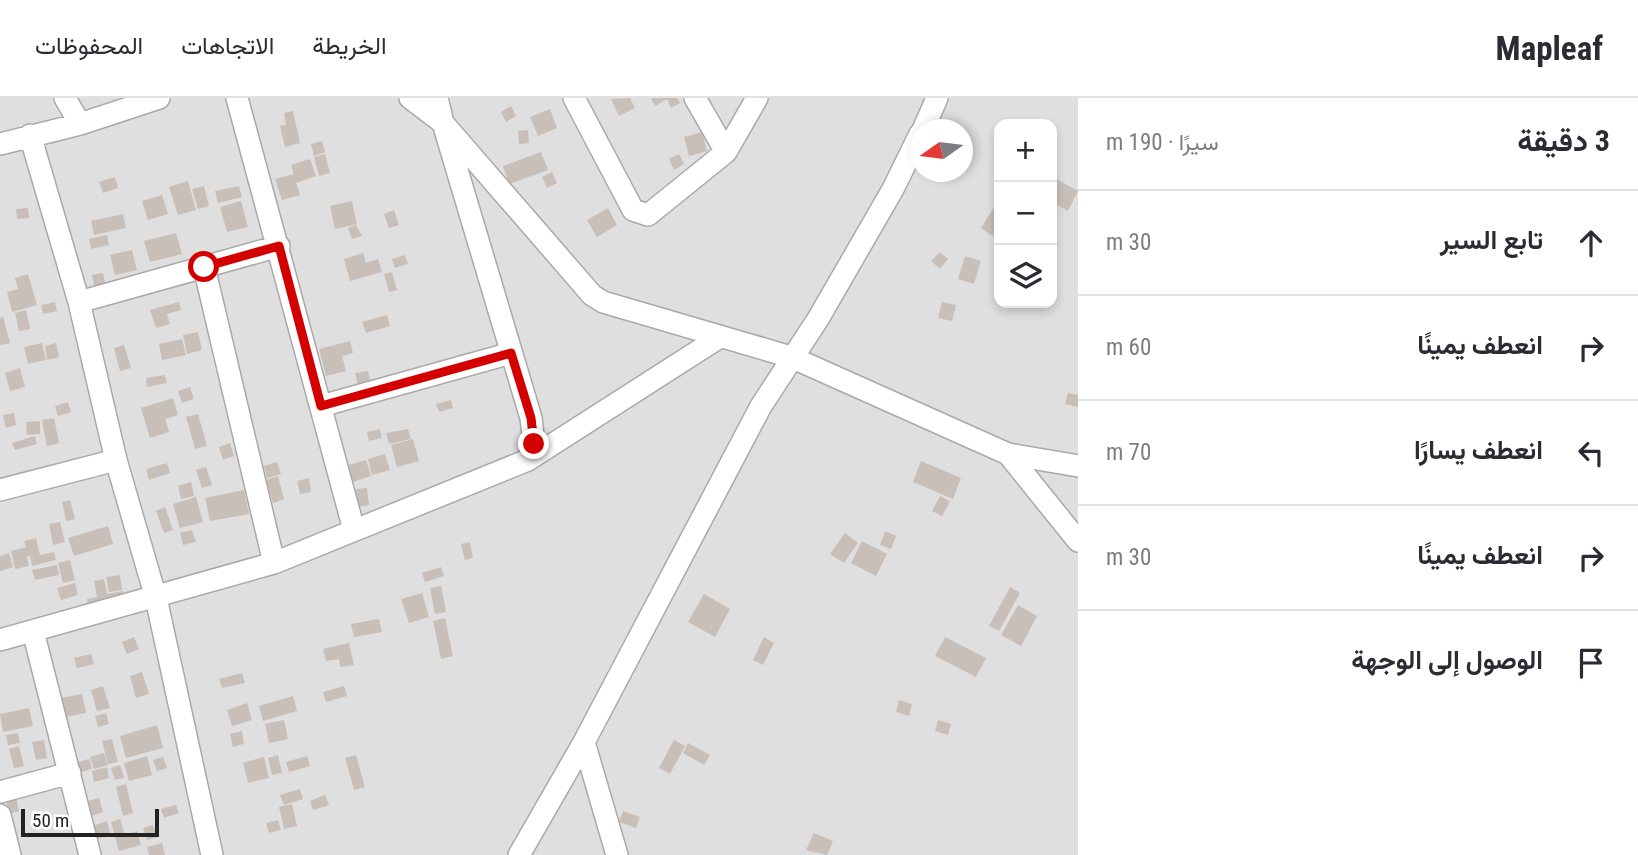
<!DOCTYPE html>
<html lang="ar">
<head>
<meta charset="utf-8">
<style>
  :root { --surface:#fff; --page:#f7f7f7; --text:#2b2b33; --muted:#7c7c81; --line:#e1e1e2 }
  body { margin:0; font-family:"Roboto Condensed",Vazirmatn,sans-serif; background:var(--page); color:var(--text); direction:rtl }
  .controls { position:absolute; right:21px; top:21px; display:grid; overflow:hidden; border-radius:14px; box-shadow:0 4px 10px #0003 }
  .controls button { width:63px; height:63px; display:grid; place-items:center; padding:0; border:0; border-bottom:2px solid var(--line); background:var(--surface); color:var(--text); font:35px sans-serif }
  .compass { position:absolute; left:910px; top:21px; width:63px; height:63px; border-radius:50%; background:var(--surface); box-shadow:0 4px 10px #0003; rotate:256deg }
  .scale { position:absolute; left:21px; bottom:18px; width:138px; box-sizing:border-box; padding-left:7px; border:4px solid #222; border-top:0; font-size:19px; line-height:24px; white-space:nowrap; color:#222; -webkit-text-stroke:5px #fff; paint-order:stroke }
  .stop { position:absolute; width:21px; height:21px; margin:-16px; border:5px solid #d40000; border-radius:50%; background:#fff }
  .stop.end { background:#d40000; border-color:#fff; box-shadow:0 2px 7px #0008 }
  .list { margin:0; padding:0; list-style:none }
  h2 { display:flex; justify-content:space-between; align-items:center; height:91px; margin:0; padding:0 28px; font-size:30px }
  h2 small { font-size:23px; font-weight:400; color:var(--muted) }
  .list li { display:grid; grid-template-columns:46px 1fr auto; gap:21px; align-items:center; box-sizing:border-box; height:105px; padding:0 28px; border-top:2px solid var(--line) }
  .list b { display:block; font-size:26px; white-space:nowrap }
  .list em { font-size:23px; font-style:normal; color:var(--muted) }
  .icon { flex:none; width:38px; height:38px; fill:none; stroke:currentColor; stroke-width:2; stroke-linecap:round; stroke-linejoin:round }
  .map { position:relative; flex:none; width:1078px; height:757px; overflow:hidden; direction:ltr }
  header { display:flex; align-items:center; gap:42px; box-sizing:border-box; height:98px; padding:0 35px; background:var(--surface); border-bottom:2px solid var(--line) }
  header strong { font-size:33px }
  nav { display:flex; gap:38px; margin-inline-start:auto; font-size:24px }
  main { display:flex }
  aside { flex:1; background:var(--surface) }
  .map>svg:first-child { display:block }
</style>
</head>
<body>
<header>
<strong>Mapleaf</strong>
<nav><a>الخريطة</a><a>الاتجاهات</a><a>المحفوظات</a></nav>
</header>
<main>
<aside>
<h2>3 دقيقة<small>سيرًا · 190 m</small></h2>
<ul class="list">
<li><svg class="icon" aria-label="ahead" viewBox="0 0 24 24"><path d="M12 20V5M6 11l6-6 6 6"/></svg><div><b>تابع السير</b></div><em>30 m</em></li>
<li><svg class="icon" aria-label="right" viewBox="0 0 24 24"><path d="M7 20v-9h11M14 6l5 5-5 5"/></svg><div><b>انعطف يمينًا</b></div><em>60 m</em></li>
<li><svg class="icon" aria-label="left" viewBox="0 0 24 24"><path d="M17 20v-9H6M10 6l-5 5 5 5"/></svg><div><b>انعطف يسارًا</b></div><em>70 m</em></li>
<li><svg class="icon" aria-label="right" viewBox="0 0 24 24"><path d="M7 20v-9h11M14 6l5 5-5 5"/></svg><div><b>انعطف يمينًا</b></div><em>30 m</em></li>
<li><svg class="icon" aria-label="arrive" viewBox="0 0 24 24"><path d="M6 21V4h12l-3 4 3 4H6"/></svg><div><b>الوصول إلى الوجهة</b></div></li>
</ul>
</aside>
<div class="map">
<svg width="1078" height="757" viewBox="0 0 1078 757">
  <rect width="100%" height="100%" fill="#f2efe9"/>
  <!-- residential -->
  <path fill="#e0dfdf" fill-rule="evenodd" d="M0 0H1078V757H0ZM999 26H1052V205H999ZM920 32H962V74H920Z"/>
  <!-- building -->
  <path fill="#c7bfb8" d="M630 0 635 10 619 18 611 1Z
    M651 0H677L680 5 671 10 667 1 655 8Z
    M511 8 516 18 506 24 501 14Z
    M550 11 557 30 538 38 530 19Z
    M293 13 300 45 285 49 280 28 286 27 284 15Z
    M528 32 529 45 519 46 518 33Z
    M702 34 707 53 689 58 684 39Z
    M322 43 325 54 314 58 311 46Z
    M541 54 548 72 509 86 503 68Z
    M325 56 330 75 319 78 314 59Z
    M679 56 684 66 674 72 669 61Z
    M310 61 316 78 296 85 300 97 282 102 275 81 294 76 291 67Z
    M552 74 557 85 547 90 542 79Z
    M115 79 118 90 103 95 99 84Z
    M1056 81 1078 93 1068 113 1052 104V88Z
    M188 83 196 112 178 117 169 89Z
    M204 88 209 108 198 111 192 91Z
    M239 88 242 99 218 105 215 93Z
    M162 97 168 116 148 122 142 103Z
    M241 103 248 129 227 134 220 109Z
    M352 103 357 126 335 131 330 108Z
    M996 106 999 108V128L993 138 981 130Z
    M28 110 29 120 17 121 16 111Z
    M608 110 617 127 597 139 587 122Z
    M394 112 399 127 389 130 384 116Z
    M123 116 126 130 94 137 91 123Z
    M356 127 362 138 352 141 348 130Z
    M176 135 182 156 150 164 144 143Z
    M107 137 109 147 91 151 89 141Z
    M132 152 137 172 115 177 110 157Z
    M940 154 948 161 940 171 931 163Z
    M363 155 366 165 378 161 382 174 350 183 344 161Z
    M405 157 408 166 395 170 392 161Z
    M965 158 981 163 974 186 958 181Z
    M392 174 397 192 389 194 384 176Z
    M103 175 107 193 96 196 92 177Z
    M28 176 37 207 12 214 7 194 18 191 15 180Z
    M55 204 57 213 43 216 41 207Z
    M179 204 181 212 167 216 170 226 156 230 150 212Z
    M942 204 956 207 952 223 938 220Z
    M26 212 30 231 19 233 15 215Z
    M387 217 390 228 366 235 362 224Z
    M3 219 10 245 0 247V220Z
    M198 234 202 252 187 256 183 237Z
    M182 241 186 257 162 262 159 246Z
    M350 243 353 255 342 258 346 273 326 278 319 251Z
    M42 245 46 262 28 266 24 249Z
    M56 245 59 259 47 262 45 248Z
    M124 247 131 270 120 273 114 250Z
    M20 270 25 289 10 293 5 275Z
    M368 273 373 293 360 296 355 275Z
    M165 277 167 285 147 289 146 280Z
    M190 289 194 301 182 305 178 293Z
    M1068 295 1078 297V309L1065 306Z
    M173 300 178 317 165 321 169 334 150 340 141 310Z
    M451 302 453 310 439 314 436 306Z
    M68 304 71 314 58 318 55 308Z
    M14 315 16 327 6 330 3 317Z
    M198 316 207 348 195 351 186 319Z
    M54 320 59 345 47 348 42 322Z
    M40 323V336L27 337 26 324Z
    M380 331 382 340 369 343 367 334Z
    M408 331 411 341 389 346 386 335Z
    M35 338 37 346 15 352 12 345Z
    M413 341 419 363 397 369 391 347Z
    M230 345 234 358 223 362 219 349Z
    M385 356 390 372 372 377 368 361Z
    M366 362 371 378 353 384 348 367Z
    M921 363 961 380 953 401 913 384Z
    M277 364 281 376 267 380 264 368Z
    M167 365 170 375 149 382 146 371Z
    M206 369 212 387 202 390 196 372Z
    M278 378 284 401 273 405 266 382Z
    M309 380 311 394 300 396 297 383Z
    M191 384 194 398 181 401 178 388Z
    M367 390 369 407 358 409 356 391Z
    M244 392 249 416 210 423 205 400Z
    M940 398 950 403 942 418 932 413Z
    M196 399 203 424 180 430 173 406Z
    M70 402 75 421 66 423 62 404Z
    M165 409 173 432 164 435 156 413Z
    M60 424 65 444 53 447 49 426Z
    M108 428 113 446 74 458 68 440Z
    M192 432 196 444 183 447 180 435Z
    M885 433 896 438 891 451 880 447Z
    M845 435 858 445 844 465 830 456Z
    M36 440 40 457 54 454 56 462 32 468 30 458 27 459 29 468 15 471 11 453 26 449 24 443Z
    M862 443 887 456 876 478 851 465Z
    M470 444 473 460 465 462 461 446Z
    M9 455 13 469 0 473V458Z
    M70 462 75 482 63 485 58 465Z
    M57 467 59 477 35 482 32 472Z
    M441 469 444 478 425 484 422 475Z
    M120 477 122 492 109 494 106 479Z
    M104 481 107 496 123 493 125 503 89 511 87 501 97 499 94 483Z
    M75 485 78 497 61 502 57 490Z
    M441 488 446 514 435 516 430 490Z
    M1010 489 1020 495 999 533 989 528Z
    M422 495 429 519 409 525 401 501Z
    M704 496 730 511 715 539 688 524Z
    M1018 507 1037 518 1021 548 1001 537Z
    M445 520 453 558 441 561 433 523Z
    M379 521 382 534 354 539 351 526Z
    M134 539 139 551 127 556 122 544Z
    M764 539 774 545 763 567 753 562Z
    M945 539 986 560 976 579 935 558Z
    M349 545 354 567 340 569 339 561 326 563 323 551Z
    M91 556 94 566 77 570 74 560Z
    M142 574 149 596 136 600 130 578Z
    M242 575 245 585 222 590 219 581Z
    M103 588 110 610 97 613 91 592Z
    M344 588 347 598 326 604 323 594Z
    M82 596 86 615 65 619 61 600Z
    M293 598 297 613 263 623 259 608Z
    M899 602 912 606 909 618 896 614Z
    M247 605 252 622 232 628 227 612Z
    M29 610 33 628 3 634 0 616Z
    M106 615 109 626 98 629 95 618Z
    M284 622 288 641 269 645 265 626Z
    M938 622 951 626 948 637 935 633Z
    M157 627 163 650 126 660 120 638Z
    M242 633 244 646 233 649 230 636Z
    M18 635 20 645 8 647 6 637Z
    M112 641 118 664 108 666 102 643Z
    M44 642 47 660 36 662 32 644Z
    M674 642 685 648 670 676 659 670Z
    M688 645 710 657 704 667 683 655Z
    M19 648 24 668 14 670 9 651Z
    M104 655 108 667 94 671 90 659Z
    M278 657 282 675 272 677 268 660Z
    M356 657 365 689 354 692 345 660Z
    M147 658 152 677 129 683 124 665Z
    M307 658 310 668 289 674 286 664Z
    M163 659 167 670 157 673 153 662Z
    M264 659 269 680 248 685 243 665Z
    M89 661 92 671 81 674 78 664Z
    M120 667 124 680 115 682 111 670Z
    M107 669 109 680 94 684 92 673Z
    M126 686 133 715 123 718 116 689Z
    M300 691 303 701 284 707 280 697Z
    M325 697 329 707 313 712 310 703Z
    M16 699 19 713 9 716 6 702Z
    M99 700 103 714 88 719 84 704Z
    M292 706 297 728 284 731 279 709Z
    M176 707 179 715 164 720 161 711Z
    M623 713 640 719 636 730 619 724Z
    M120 721 125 737 137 733 141 747 119 753 111 724Z
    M278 722 281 732 269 735 266 725Z
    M107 723 111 737 94 742 90 729Z
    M153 727 157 739 147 742 143 730Z
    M814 735 833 743 827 757 806 752Z
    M162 745 165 757H149L147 749Z"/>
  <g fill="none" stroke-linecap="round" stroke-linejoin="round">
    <!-- street casing -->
    <g stroke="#a9a9a9" stroke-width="24">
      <path id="street" d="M65 0 80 26
        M237 0 354 432
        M410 0 443 25 531 320 534 346 528 362
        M437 0 443 25 592 197 603 204 791 259 1008 356 1078 368
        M574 0 633 112 648 117 726 54 695 0
        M923 32 937 0
        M30 37 79 204 116 362 156 500 212 757
        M0 46 80 26 159 0
        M726 54 757 0
        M204 169 274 465
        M79 204 279 148
        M321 308 511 255
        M1008 356 1078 443
        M0 392 116 362
        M33 533 90 757
        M0 542 274 465 528 362 720 239
        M584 644 617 757
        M0 694 70 675
        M0 717 10 757
        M519 757 584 644 761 308 818 221 893 91 920 36"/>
    </g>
    <!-- street -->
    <use href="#street" stroke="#fff" stroke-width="21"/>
  </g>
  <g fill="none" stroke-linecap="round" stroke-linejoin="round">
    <!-- route -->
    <path stroke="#d40000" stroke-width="9" d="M204 169 279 148 321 308 511 255 531 320 534 346"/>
  </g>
</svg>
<div class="controls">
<button>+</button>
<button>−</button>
<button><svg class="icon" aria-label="layers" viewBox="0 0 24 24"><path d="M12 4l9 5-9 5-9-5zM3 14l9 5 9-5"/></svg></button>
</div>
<svg class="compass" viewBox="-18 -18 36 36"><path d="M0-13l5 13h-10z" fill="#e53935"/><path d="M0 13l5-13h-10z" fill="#7c7c81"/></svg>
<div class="scale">50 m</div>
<div class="stop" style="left:204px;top:169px"></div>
<div class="stop end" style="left:534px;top:346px"></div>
</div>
</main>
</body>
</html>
